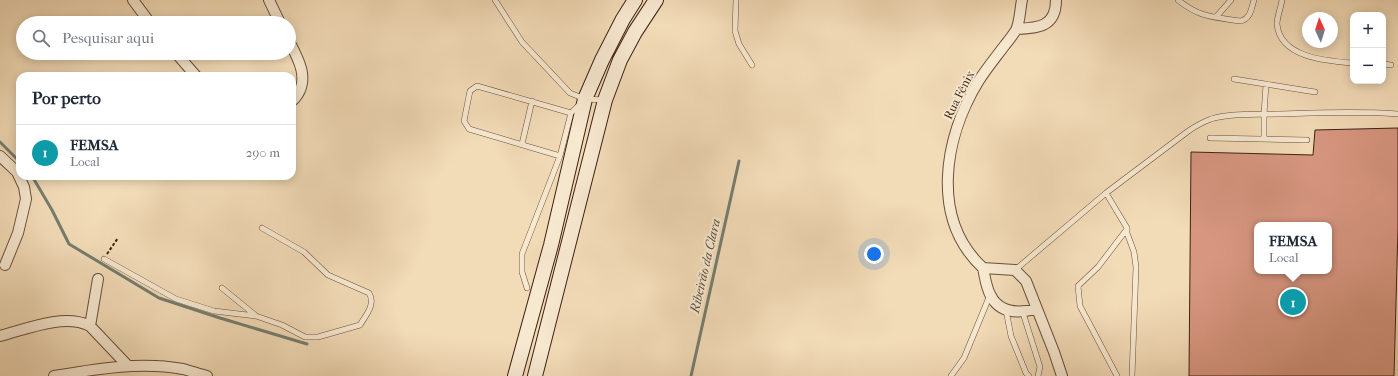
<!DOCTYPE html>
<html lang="pt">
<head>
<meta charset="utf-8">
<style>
  :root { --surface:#fff; --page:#f6f6f7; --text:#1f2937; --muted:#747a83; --line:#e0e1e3; --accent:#111827 }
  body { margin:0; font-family:"IM FELL French Canon",serif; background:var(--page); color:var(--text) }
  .controls { position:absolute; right:12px; top:12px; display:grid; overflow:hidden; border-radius:8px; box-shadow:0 2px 10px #0003 }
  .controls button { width:36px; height:36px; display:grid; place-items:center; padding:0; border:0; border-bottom:1px solid var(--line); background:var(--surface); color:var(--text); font:20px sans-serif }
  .compass { position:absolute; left:1302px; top:12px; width:36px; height:36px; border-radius:50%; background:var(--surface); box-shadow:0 2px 10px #0003; rotate:356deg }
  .you { position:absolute; left:874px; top:254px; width:14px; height:14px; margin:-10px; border:3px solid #fff; border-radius:50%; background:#1a73e8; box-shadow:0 0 0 6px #1a73e833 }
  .badge { display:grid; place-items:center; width:26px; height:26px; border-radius:50%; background:var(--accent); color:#fff; font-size:13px; font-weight:700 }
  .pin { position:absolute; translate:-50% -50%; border:2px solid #fff; box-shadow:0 1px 4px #0006 }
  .popup { position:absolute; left:1254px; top:222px; width:78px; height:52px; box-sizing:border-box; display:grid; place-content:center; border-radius:8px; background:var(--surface); filter:drop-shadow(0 1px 3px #0005); font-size:13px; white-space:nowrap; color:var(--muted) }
  .popup b { font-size:15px; color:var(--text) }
  .popup::after { content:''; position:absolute; left:50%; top:100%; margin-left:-8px; border:8px solid transparent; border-top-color:var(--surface) }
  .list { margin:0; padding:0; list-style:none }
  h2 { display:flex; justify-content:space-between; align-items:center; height:52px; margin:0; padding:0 16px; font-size:17px }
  h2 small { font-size:13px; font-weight:400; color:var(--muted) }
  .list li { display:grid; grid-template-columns:26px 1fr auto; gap:12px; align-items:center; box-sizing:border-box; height:56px; padding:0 16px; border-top:1px solid var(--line) }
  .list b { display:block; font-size:15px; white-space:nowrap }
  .list p { margin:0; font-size:13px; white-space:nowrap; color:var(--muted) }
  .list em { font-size:13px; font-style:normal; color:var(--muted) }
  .icon { flex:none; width:22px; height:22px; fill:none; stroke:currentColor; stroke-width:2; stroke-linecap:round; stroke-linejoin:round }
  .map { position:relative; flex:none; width:1398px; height:376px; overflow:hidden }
  .search { position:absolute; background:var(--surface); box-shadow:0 2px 10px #0003; left:16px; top:16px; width:280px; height:44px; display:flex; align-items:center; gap:10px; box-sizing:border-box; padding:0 14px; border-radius:22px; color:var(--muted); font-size:15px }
  .panel { position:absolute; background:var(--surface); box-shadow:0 2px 10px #0003; left:16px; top:72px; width:280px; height:108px; border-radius:12px }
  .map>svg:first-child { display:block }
</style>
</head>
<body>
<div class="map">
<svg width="1398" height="376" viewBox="0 0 1398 376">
  <rect width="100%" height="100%" fill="#f2dbb7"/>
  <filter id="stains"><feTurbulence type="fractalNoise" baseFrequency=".005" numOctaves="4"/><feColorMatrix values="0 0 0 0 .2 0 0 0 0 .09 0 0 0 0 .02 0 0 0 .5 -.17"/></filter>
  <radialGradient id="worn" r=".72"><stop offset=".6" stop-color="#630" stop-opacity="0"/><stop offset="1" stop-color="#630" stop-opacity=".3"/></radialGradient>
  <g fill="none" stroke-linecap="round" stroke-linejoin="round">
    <!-- stream -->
    <path stroke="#757d70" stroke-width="3" d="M0 142 20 162
      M32 176 52 210 69 244 159 298 220 318 307 344
      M691 376 739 161"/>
  </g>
  <!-- building -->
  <path fill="#d79680" stroke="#3d2112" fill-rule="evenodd" d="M1398 128V228L1394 376H1189L1191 152 1313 155 1315 130ZM1257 225H1329V271H1257Z"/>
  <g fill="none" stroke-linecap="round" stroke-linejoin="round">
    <!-- service casing -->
    <g stroke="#6a503b" stroke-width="6">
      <path id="service" d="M495 0 522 42 570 93 585 99 604 100
        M736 0 735 31 739 44 752 65
        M1178 0C1200 18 1214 17 1241 21 1251 18 1251 9 1254 0
        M1282 0C1281 7 1277 17 1277 24 1280 58 1327 61 1353 63
        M1216 17 1231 0
        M1383 64 1391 65
        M1234 79 1315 92
        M1210 138 1307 140
        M1264 139V114L1266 84
        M522 144 532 101
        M560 156 469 129 464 121 470 91 477 86 571 113
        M1106 193 1127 228V233L1134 252 1136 267 1132 376
        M104 259 176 299 214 311 256 316 282 325 305 337H318L360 325C366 315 376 304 369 293L328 275 304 252 262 228
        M1015 270 1106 193 1187 132C1194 127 1203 122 1211 119 1230 113 1255 115 1275 114 1316 113 1357 111 1398 114
        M222 288 255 315
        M527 288 522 272V254L560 156 571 113 579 105
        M1006 310 1011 336 1026 373 1029 376
        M1023 313 1040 367 1038 376
        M951 376 964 358 990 295
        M1117 376 1080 306 1078 286 1098 267 1127 229"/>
    </g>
    <!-- minor casing -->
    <g stroke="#6a503b" stroke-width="12">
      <path id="minor" d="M133 0 150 23
        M269 0 280 23
        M1017 29C1038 28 1056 27 1056 0
        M289 41C297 57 309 76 298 94 296 97 295 99 292 101
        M176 53 196 76
        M0 156 17 172 24 187 26 199 18 233 5 265
        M983 268C930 219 944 138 978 82 986 69 996 57 1005 45 1009 40 1013 35 1016 30 1020 22 1020 9 1022 0
        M983 268 1015 270 1026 281 1054 352 1062 376
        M983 268C985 277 986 288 991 296 1000 314 1020 313 1036 309
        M90 326 98 279
        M0 336C27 329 64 313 90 326L128 366
        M54 376C96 369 140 361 183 369 191 371 199 374 207 376"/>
    </g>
    <!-- secondary casing -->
    <g stroke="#3d2112" stroke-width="16">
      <path id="secondary" d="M515 376 551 245 585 99 602 60 623 19 635 0
        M535 376 605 100 620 60 635 32 656 0"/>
    </g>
    <!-- path -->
    <path stroke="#3d2112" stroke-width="2" stroke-dasharray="3 2" stroke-linecap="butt" d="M107 254 118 238"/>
    <!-- service -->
    <use href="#service" stroke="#f7e8d0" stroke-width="5"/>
    <!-- minor -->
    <use href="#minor" stroke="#f7e8d0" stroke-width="10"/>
    <!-- secondary -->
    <use href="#secondary" stroke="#f7e8d0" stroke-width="14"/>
  </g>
  <g text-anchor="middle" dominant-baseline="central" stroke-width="4" stroke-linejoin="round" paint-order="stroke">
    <!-- street labels -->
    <g font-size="12" fill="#3d2112" stroke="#f7e8d0">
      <text transform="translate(959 95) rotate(-63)">Rua Fênix</text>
    </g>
    <!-- water labels -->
    <g font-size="13" font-style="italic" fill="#594f41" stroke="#f7e8d0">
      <text transform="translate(705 266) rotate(-77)">Ribeirão da Clara</text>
    </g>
  </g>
  <rect width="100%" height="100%" filter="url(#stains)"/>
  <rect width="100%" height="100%" fill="url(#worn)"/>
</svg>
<div class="controls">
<button>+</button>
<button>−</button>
</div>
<svg class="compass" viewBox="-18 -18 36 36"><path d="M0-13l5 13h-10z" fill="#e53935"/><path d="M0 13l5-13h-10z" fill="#747a83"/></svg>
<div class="you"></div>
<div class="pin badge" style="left:1293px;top:302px;background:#0f9aa8">1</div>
<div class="popup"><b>FEMSA</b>Local</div>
<div class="search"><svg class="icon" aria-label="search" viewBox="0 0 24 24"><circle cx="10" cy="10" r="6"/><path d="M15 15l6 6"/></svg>Pesquisar aqui</div>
<section class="panel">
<h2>Por perto<small></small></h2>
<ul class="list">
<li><span class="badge" style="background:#0f9aa8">1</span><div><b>FEMSA</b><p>Local</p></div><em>290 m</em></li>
</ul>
</section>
</div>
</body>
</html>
